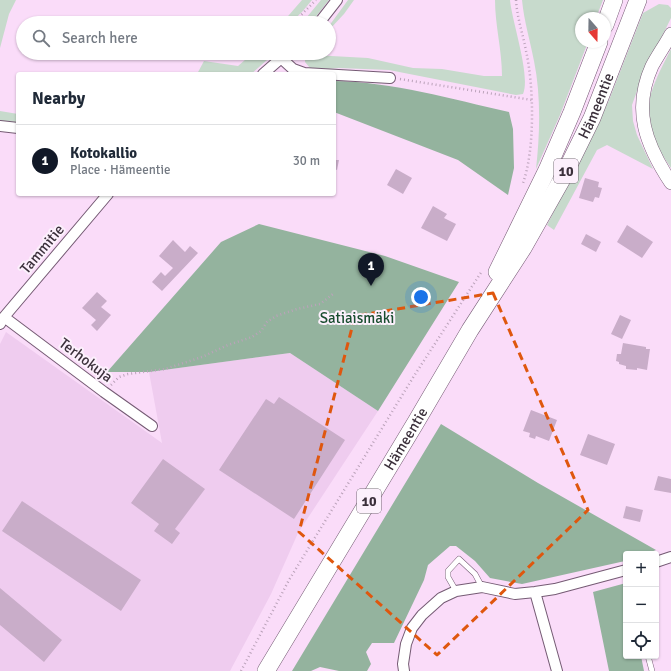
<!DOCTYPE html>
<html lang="en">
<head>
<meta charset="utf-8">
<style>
  :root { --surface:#fff; --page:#f6f6f7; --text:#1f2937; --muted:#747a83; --line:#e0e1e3; --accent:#111827 }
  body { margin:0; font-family:Signika,sans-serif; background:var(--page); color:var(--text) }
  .controls { position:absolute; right:12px; bottom:12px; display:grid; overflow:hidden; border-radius:4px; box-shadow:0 1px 3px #0004 }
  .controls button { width:36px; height:36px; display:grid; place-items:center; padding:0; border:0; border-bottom:1px solid var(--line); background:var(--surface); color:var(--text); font:20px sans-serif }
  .compass { position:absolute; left:575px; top:12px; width:36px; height:36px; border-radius:50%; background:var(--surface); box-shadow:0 1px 3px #0004; rotate:160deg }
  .you { position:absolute; left:421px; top:297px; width:14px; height:14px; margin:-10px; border:3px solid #fff; border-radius:50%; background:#1a73e8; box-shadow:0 0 0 6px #1a73e833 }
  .badge { display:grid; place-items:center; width:26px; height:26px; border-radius:50%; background:var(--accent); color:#fff; font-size:13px; font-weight:700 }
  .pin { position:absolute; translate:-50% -33px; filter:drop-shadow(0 1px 2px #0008) }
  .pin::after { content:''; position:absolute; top:21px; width:14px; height:12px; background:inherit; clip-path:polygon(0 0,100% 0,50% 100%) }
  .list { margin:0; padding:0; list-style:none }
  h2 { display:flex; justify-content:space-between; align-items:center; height:52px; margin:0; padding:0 16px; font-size:17px }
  h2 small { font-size:13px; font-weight:400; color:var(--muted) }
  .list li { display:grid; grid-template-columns:26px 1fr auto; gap:12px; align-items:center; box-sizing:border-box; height:72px; padding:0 16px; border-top:1px solid var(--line) }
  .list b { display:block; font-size:15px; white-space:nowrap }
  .list p { margin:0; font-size:13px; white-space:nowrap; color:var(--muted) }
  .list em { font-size:13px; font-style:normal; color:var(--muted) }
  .icon { flex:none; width:22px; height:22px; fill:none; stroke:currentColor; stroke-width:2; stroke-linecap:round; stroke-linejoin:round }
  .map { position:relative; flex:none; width:671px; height:671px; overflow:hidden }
  .search { position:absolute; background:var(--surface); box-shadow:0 1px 3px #0004; left:16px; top:16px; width:320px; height:44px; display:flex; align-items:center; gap:10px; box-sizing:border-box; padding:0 14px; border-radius:22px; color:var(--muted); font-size:15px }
  .panel { position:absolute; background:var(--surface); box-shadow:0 1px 3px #0004; left:16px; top:72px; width:320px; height:124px; border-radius:4px }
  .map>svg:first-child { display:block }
</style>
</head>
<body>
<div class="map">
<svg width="671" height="671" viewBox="0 0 671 671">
  <rect width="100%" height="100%" fill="#fadcf9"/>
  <!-- built -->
  <path fill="#efccef" d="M6 332 162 443 149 372 290 353 378 411 298 533 271 594 230 671H0V344Z"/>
  <!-- green -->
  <path fill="#c7dacc" d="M0 0H16L9 14 0 48Z
    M302 0H312L302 12 290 23H282Z
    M321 0H329L311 23H302Z
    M348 0H354L344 14 329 30V26Z
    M495 0H510C512 22 531 76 523 94L516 95 389 70 339 68 318 70 310 68 305 62V53H310L313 55 368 58 413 68 442 69 484 76H502C502 50 495 25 495 0Z
    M522 0H603L596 18H581V42H588L560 115 536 169C540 134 541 95 534 61 530 40 524 21 522 0Z
    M659 4 668 5 671 8V18L642 77 632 105 633 121 637 135 653 169 607 145 597 150 554 230 547 225 609 100 643 13Z
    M671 49V168C664 158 657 147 652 136 639 107 658 75 671 49Z
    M253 53H275L251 74H197L204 61 238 66Z
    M0 111 18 114V124L0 122Z"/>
  <!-- forest -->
  <path fill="#94b39e" d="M334 81C393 82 451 99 509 112L513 129 514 168 508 195 458 160 334 112Z
    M259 224 385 256 459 282 378 411 290 353 149 372H107L221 242Z
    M441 424 538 483 656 550 646 554H626L625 561 522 584 490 578 475 561 456 546H450L428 565 424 580 394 643H372L366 652 371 664 367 671H339L320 667 311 671H292Z
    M626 583V656H641L644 671H609L593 592Z"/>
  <!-- building -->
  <path fill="#c9adc9" d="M334 160H339L337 170 334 169Z
    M396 169 412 178 403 194 387 185Z
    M585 178 599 182 598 187 602 188 599 198 595 197 593 202 579 198Z
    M433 206 447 214 444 218 456 224 447 241 421 228Z
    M627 225 653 242 642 258 617 242Z
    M586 234 601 242 596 252 581 244Z
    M173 240 185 252 190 246 198 253 162 291 152 282 161 272 165 276 173 268 159 256Z
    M97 292 107 301 101 307 111 315 97 331 91 325 96 320 82 308Z
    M620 315 631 320 622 339 611 334Z
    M623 343 646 347V349H650L647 370 637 368V370L626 369V366L619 364V362L616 361 617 354H621Z
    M279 397 345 440 294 519 219 470 266 399 274 404Z
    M531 410 557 420 549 441 536 436 535 439 529 437 530 433 523 431Z
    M588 434 615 444 607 465 580 455Z
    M163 459 205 489 175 529 180 533 172 544 154 531 159 524 131 503Z
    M658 476 671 479V493L654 490Z
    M22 501 141 580 121 611 2 531Z
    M626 506 643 510 640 522 623 518Z
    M0 588 62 640 44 662 0 625Z"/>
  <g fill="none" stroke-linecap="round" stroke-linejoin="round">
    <!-- service casing -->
    <g stroke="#755b74" stroke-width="6">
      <path id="service" d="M456 591 448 577V571L459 559 475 574 482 587
        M648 656 652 671"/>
    </g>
    <!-- minor casing -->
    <g stroke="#755b74" stroke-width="12">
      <path id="minor" d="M319 23 337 0
        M281 58 293 69 304 73 390 78
        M263 74 287 53
        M0 126 18 128
        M4 317 104 392 152 426
        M0 324 4 317 108 194
        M656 562 671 557
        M535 592 557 671
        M404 671 403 664 406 644 412 628 422 615 441 598 456 591 482 587 515 594 535 592 555 589 626 570"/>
    </g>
    <!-- tertiary casing -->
    <g stroke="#755b74" stroke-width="14">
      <path id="tertiary" d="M671 34C665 45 658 55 652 66 632 110 646 145 671 183"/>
    </g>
    <!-- trunk casing -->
    <g stroke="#755b74" stroke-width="18">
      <g id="trunk">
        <path d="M605 25 614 0"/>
        <path d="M497 272 547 170 572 112 599 42"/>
        <path id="s1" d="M266 671 416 422 470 330 523 248 562 179 592 118 638 0"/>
      </g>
    </g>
    <!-- path -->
    <path stroke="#bba3ba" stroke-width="2.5" stroke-dasharray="1 3" stroke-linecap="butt" d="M516 0C517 18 523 34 526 51 534 86 535 150 523 183
      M293 23 316 0
      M400 79 532 100
      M111 385 119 377 128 374 165 369 202 357 228 345 252 337 261 331 267 322 276 316 297 309 320 304 333 294
      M241 671 289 580 414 376 482 271"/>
    <!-- service -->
    <use href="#service" stroke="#fff" stroke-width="5"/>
    <!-- minor -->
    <use href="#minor" stroke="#fff" stroke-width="10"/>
    <!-- tertiary -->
    <use href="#tertiary" stroke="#fff" stroke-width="13"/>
    <!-- trunk -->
    <use href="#trunk" stroke="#fff" stroke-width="17"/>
  </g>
  <!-- marked area -->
  <path fill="none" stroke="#df570e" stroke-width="3" stroke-dasharray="8 5" stroke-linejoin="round" d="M493 293 588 510 437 655 299 532 355 316Z"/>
  <g text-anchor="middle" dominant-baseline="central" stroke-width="4" stroke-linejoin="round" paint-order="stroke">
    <!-- shield labels -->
    <g fill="#fcf0fc" stroke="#756a75" stroke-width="1">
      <rect x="554" y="159" width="24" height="24" rx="3"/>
      <rect x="357" y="489" width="24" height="24" rx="3"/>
    </g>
    <g font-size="14" font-weight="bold" fill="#3b303b">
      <text x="566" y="171">10</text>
      <text x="369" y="501">10</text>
    </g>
    <!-- street labels -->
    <g font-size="15" fill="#3b303b" stroke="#fcf0fc">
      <text stroke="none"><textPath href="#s1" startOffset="655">Hämeentie</textPath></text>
      <text transform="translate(42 249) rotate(-50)">Tammitie</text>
      <text transform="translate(86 360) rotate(37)">Terhokuja</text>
      <text stroke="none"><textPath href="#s1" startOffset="271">Hämeentie</textPath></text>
    </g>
    <!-- park labels -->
    <g font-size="15" fill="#194d2f" stroke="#fcf0fc">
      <text x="357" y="318">Satiaismäki</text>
    </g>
  </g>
</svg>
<div class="controls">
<button>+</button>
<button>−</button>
<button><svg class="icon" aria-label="locate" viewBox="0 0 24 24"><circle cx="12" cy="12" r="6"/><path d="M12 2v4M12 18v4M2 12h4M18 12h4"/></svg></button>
</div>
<svg class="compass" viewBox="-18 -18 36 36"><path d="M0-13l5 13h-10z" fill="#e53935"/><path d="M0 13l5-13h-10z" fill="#747a83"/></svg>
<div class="you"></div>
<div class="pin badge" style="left:371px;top:286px">1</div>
<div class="search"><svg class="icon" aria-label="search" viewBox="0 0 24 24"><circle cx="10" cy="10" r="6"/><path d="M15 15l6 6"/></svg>Search here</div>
<section class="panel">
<h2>Nearby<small></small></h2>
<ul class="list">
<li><span class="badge">1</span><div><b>Kotokallio</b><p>Place · Hämeentie</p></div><em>30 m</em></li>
</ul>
</section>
</div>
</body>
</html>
